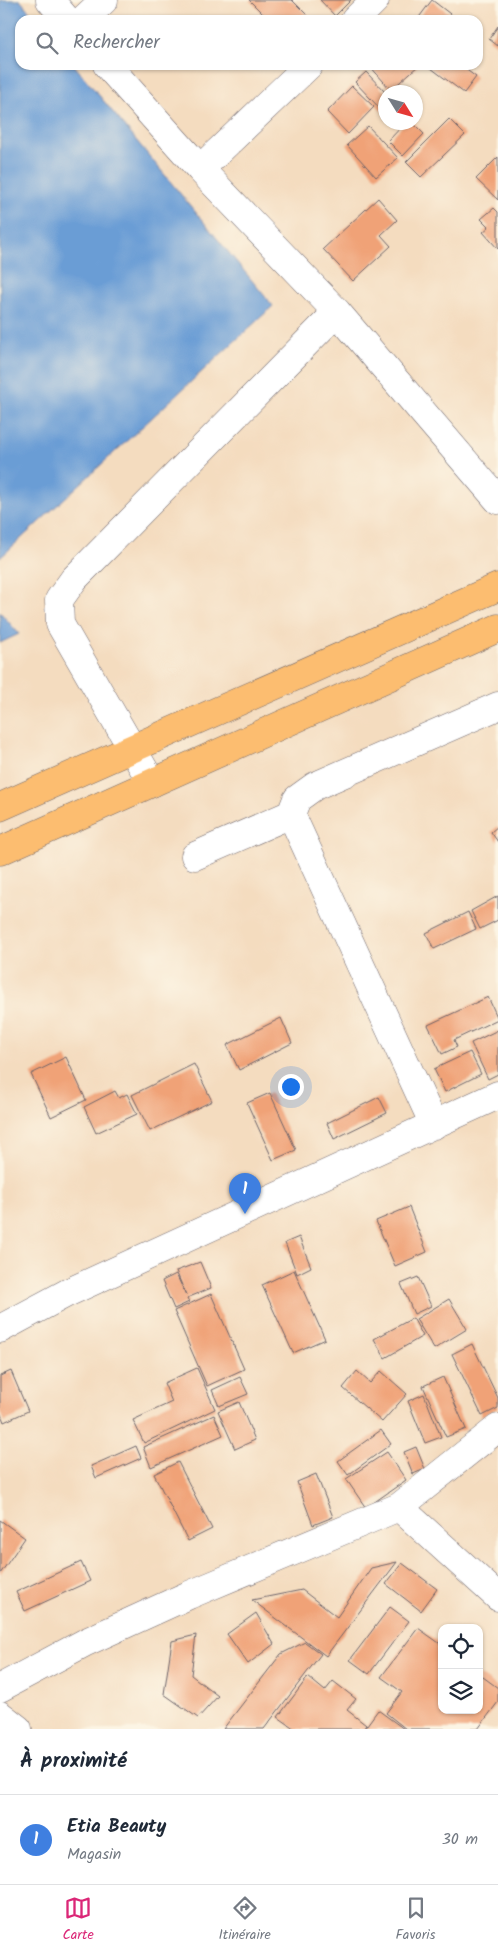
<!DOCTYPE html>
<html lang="fr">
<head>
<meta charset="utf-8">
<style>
  :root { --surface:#fff; --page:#f6f6f7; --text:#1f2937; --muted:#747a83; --line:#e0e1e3; --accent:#db2777 }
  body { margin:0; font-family:Kalam,sans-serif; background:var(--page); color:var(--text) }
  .controls { position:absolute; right:15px; bottom:15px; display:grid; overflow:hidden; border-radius:10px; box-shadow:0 1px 4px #0004 }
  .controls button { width:45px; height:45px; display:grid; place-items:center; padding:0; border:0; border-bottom:1px solid var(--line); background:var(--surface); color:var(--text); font:25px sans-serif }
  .compass { position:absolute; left:378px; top:85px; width:45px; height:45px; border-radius:50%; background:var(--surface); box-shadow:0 1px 4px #0004; rotate:127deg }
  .you { position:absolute; left:290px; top:1086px; width:18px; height:18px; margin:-12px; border:4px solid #fff; border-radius:50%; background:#1a73e8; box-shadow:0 0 0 8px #1a73e833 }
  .badge { display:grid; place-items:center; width:32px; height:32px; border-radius:50%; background:var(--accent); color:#fff; font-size:16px; font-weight:700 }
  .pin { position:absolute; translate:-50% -41px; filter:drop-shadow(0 1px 2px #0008) }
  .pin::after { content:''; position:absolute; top:26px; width:18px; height:15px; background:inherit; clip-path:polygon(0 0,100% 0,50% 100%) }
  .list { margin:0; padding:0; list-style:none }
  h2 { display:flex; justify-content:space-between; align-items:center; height:65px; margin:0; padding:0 20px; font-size:21px }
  h2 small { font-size:16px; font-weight:400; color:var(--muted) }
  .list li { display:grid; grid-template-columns:32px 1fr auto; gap:15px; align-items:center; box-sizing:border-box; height:90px; padding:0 20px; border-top:1px solid var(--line) }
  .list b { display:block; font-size:19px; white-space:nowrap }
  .list p { margin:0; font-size:16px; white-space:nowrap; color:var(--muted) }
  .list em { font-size:16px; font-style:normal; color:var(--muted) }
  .icon { flex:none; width:28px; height:28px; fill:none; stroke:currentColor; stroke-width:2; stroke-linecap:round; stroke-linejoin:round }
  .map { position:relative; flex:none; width:498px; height:1729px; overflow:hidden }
  .search { position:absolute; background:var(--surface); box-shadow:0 1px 4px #0004; left:15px; right:15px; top:15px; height:55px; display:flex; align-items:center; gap:12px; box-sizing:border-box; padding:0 18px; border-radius:15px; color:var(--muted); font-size:19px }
  .sheet { height:155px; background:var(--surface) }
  nav { display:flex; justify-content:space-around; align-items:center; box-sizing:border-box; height:70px; border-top:1px solid var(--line); background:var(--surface); font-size:14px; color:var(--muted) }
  nav a { display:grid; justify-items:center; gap:2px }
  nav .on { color:var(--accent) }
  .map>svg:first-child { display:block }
</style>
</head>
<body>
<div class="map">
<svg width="498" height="1729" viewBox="0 0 498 1729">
  <rect width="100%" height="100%" fill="#fcf5e5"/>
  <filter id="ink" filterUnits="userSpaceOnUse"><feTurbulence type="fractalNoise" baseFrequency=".02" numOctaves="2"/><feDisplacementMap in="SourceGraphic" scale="10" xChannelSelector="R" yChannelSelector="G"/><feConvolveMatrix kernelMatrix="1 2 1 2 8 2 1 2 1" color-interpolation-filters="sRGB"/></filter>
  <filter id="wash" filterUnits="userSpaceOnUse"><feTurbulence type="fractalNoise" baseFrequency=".0096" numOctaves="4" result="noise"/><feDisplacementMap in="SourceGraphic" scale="20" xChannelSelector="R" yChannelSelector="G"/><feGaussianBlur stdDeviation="1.12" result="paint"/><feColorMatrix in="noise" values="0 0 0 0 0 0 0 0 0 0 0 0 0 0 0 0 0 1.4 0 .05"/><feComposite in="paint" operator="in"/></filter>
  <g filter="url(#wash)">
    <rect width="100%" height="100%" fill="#f4dcbf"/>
    <!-- water -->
    <path fill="#6a9dd5" stroke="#466088" d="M0 0H20L37 20H20V65H74L273 306 0 558Z
      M0 612 19 634 0 643Z"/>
    <g id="blocks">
      <!-- building -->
      <path fill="#f0a277" d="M249 0H292L312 20H269Z
        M320 0H351L335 16Z
        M432 0 454 17 451 20H417Z
        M498 26V46L489 39Z
        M369 65H419L391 90Z
        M427 65H460L476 77 464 93Z
        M366 72 386 93V115L355 82Z
        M352 86 374 107 348 134 327 112Z
        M449 119 465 135 421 177 406 162Z
        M406 122H412L424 134 403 156 388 141Z
        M368 126 398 158 376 177 347 145Z
        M498 157V200L476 179Z
        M378 198 397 220 381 235 391 246 353 281 323 249Z
        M494 208 498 212V249L483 232 489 227 481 219Z
        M498 826V842L491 832Z
        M498 896V920L480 929 471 911Z
        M468 912 476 929 434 949 426 933Z
        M488 997 498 1019 454 1040 457 1047 442 1054 428 1025Z
        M281 1018 292 1043 239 1070 227 1045Z
        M498 1030V1074L488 1079 471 1043Z
        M470 1052 481 1074 445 1092 434 1069Z
        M66 1057 86 1100 51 1117 31 1074Z
        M194 1064 212 1101 150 1131 132 1095Z
        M115 1091 119 1098 127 1094 137 1114 96 1133 84 1107Z
        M270 1093 296 1150 273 1160 247 1103Z
        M379 1097 387 1113 334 1139 327 1123Z
        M409 1207 427 1252 395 1266 376 1221Z
        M299 1237 311 1267 297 1274 285 1243Z
        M200 1262 211 1288 187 1298 189 1302 174 1309 162 1281 176 1274 186 1295 176 1271Z
        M294 1270 325 1339 293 1353 262 1285Z
        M418 1277 431 1306 414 1314 401 1284Z
        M211 1294 244 1369 207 1386 174 1311Z
        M449 1299 467 1329 434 1349 416 1319Z
        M413 1318 423 1336 385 1358 374 1339Z
        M472 1344 498 1398V1408L482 1416 452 1354Z
        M197 1368 215 1409 144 1443 133 1420 172 1402 164 1383Z
        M11 1371 28 1411 4 1422 0 1412V1376Z
        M357 1371 370 1383 381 1371 407 1394 382 1422 343 1388Z
        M240 1377 248 1394 219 1406 212 1390Z
        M443 1377 466 1429 446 1437 423 1386Z
        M424 1394 441 1437 425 1443 408 1401Z
        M239 1402 255 1440 235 1449 218 1411Z
        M214 1415 223 1435 151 1467 143 1447Z
        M381 1430 391 1444 348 1475 338 1461Z
        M136 1446 141 1458 96 1478 91 1466Z
        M416 1447 425 1469 413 1474 404 1452Z
        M387 1452 406 1480 366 1508 346 1479Z
        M178 1462 212 1529 188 1541 154 1474Z
        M316 1474 333 1517 313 1525 297 1482Z
        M0 1520 25 1538 0 1574Z
        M81 1562 90 1581 25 1611 16 1592Z
        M397 1562 326 1656 252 1600 302 1590 337 1617 371 1568Z
        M402 1563 437 1589 421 1611 386 1584Z
        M390 1607 409 1621 369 1674 350 1660Z
        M256 1613 274 1644 248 1664 227 1634Z
        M418 1628 442 1645V1710H479V1674L498 1688V1702L478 1729H406L386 1713 402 1692 381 1677Z
        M196 1635 191 1675 218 1696 198 1718 164 1694 172 1641Z
        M305 1642 321 1654 264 1729H223L281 1654Z
        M308 1677 325 1691 333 1681 356 1699 347 1710 366 1725 363 1729H295L278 1717Z
        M378 1710 404 1729H364Z"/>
    </g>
  </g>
  <g filter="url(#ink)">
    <use href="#blocks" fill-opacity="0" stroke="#6c6369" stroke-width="1"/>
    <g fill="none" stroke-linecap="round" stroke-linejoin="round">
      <!-- minor casing -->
      <g stroke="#6c6369" stroke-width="29">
        <path id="minor" d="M50 0 67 20
          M83 20 104 0
          M355 20 375 0
          M107 65 200 169 337 312 498 500
          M200 169 309 65
          M152 783 60 624 59 600 74 579 337 312
          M195 856 291 814
          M434 1125 291 814 297 799 315 786 498 706
          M0 1329 67 1293 498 1095
          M399 1507 498 1597
          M0 1688 86 1642 189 1595 399 1507 498 1428
          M0 1715 18 1729"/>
      </g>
      <!-- primary casing -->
      <g stroke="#6c6369" stroke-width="29">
        <path id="primary" d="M0 807 498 587
          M0 851 498 628"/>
      </g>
      <!-- minor -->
      <use href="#minor" stroke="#fff" stroke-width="28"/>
      <!-- primary -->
      <use href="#primary" stroke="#fcbd6f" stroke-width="28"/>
    </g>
  </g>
</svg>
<div class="controls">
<button><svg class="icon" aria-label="locate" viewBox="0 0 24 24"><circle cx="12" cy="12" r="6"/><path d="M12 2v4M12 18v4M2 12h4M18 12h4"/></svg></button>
<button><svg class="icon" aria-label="layers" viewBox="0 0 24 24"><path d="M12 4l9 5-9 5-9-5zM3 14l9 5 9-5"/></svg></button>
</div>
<svg class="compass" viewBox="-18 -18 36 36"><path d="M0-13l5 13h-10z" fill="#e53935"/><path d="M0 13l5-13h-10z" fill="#747a83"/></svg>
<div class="you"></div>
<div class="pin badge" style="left:245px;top:1214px;background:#3f7fe0">1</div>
<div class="search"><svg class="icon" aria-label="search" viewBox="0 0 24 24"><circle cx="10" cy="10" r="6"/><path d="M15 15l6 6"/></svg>Rechercher</div>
</div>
<section class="sheet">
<h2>À proximité<small></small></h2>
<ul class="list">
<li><span class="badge" style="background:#3f7fe0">1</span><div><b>Etia Beauty</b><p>Magasin</p></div><em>30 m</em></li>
</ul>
</section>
<nav>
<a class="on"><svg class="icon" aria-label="map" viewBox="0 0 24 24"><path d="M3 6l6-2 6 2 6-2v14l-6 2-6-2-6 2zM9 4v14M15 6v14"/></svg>Carte</a>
<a><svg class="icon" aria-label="directions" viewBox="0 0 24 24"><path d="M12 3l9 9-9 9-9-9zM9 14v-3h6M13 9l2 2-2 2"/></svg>Itinéraire</a>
<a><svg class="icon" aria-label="saved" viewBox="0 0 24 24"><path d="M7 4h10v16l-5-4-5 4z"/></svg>Favoris</a>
</nav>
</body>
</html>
